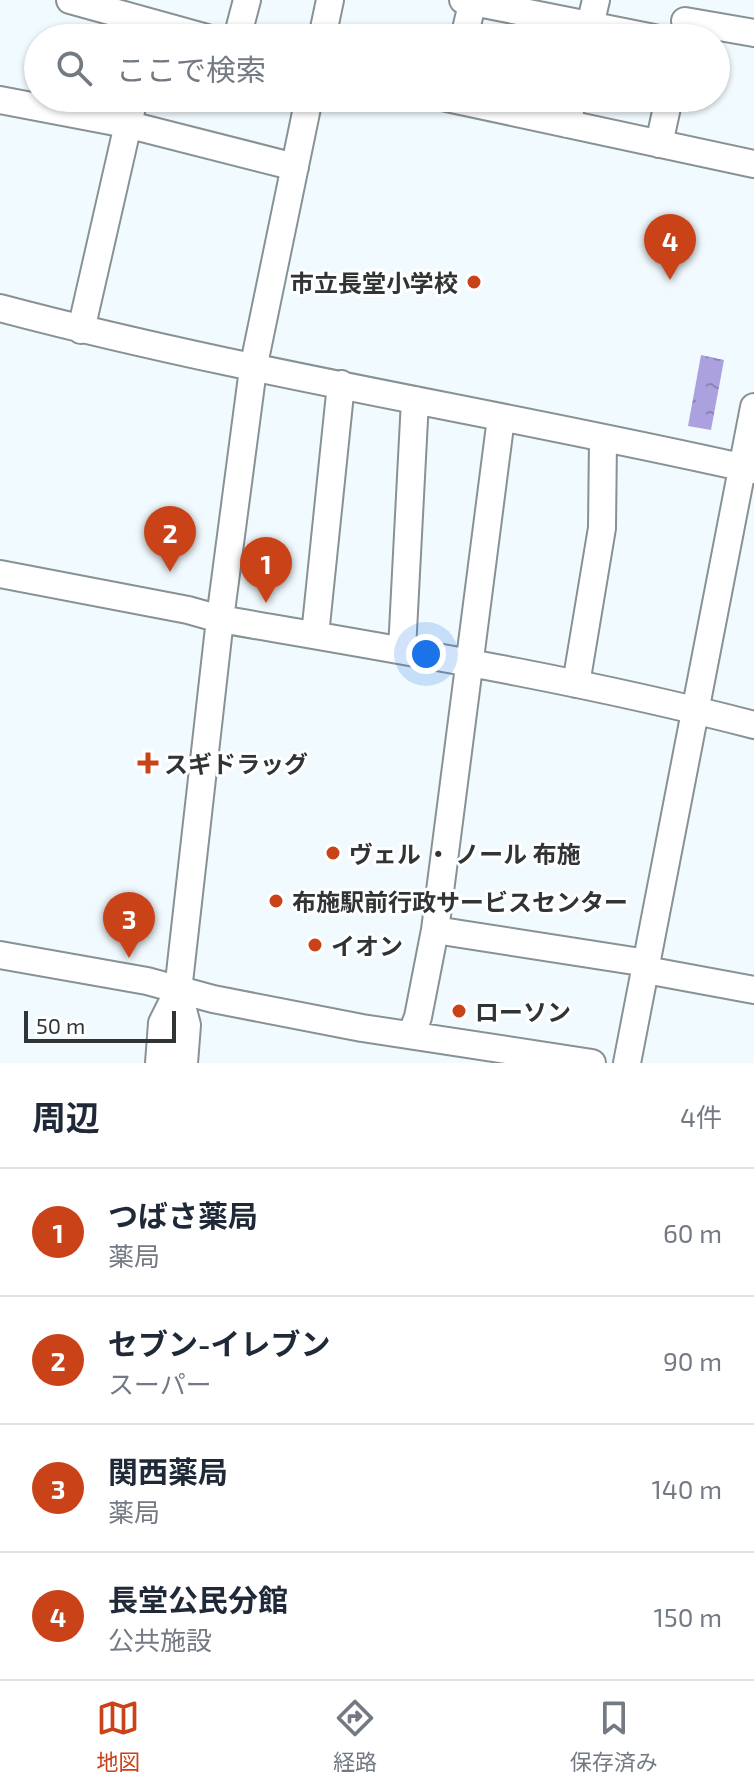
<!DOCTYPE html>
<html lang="ja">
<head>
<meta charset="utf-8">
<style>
  :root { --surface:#fff; --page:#f2f2f3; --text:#1f2937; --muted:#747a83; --line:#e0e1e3; --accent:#ca4217 }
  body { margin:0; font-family:"Exo 2","Noto Sans JP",sans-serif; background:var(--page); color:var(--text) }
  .scale { position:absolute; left:24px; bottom:20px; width:152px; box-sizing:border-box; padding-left:8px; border:4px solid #303435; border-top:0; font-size:22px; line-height:28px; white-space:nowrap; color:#303435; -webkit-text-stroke:6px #fff; paint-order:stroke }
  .you { position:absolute; left:426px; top:654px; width:28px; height:28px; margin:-20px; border:6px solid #fff; border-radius:50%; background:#1a73e8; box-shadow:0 0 0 12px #1a73e833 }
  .badge { display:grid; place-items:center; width:52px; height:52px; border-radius:50%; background:var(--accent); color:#fff; font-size:26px; font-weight:700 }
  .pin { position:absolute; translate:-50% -66px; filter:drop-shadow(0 2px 4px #0008) }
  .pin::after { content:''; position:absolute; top:42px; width:28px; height:24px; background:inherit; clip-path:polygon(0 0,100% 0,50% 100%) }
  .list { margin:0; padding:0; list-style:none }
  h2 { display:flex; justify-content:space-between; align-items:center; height:104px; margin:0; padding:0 32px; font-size:34px }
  h2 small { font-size:26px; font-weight:400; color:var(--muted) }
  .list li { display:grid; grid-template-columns:52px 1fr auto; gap:24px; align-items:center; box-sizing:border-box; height:128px; padding:0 32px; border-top:2px solid var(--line) }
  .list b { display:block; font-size:30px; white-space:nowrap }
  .list p { margin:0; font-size:26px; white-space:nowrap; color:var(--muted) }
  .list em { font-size:26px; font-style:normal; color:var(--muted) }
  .icon { flex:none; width:44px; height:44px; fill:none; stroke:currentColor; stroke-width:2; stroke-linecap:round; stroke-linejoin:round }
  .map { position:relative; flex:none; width:754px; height:1063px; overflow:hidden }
  .search { position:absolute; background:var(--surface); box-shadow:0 2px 6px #0004; left:24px; right:24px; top:24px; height:88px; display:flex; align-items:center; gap:20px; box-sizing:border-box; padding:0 28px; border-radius:44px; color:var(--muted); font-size:30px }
  .sheet { height:616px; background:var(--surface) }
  nav { display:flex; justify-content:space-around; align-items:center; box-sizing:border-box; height:112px; border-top:2px solid var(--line); background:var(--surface); font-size:22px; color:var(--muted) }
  nav a { display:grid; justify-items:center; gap:4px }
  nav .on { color:var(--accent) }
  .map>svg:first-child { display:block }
</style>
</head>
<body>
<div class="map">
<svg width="754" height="1063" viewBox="0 0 754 1063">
  <defs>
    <pattern id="water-ripples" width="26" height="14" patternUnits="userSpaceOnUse" patternTransform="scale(2)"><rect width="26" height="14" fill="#aca1df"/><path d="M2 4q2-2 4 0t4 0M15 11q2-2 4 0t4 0" fill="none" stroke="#8c84b6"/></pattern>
  </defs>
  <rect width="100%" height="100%" fill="#f1fafe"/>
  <!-- water -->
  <path fill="url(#water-ripples)" d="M701 355 724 360 711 430 688 426Z"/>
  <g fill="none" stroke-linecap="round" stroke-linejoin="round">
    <!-- minor casing -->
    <g stroke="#889194" stroke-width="30">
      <path id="minor" d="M70 0 207 38
        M463 0 654 38
        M685 21 754 33
        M237 38 247 0
        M322 38 330 0
        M464 38 473 0
        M587 38 596 0
        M447 98 754 164
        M0 100 126 124 295 167
        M567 124 573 98
        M659 144 669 98
        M0 308C249 374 503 413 754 470
        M81 330 134 98
        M0 574 188 610 220 619C399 650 578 679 754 725
        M315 635 341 384
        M402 650 415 400
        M576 684 602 528 603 439
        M435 930 647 963
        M0 955 147 981 213 999 362 1028 592 1063
        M646 970 754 990
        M178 991 187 1025 184 1063
        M411 1035 418 1017 435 930 501 418
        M159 1063 162 1023 178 991 220 619 253 369 309 98
        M627 1063 754 407"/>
    </g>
    <!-- minor -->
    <use href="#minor" stroke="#fff" stroke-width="26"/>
  </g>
  <!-- markers -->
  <g fill="#ca4217" stroke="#fff" stroke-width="3">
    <circle cx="474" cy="282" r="8"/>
    <path d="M144 751h8v8h8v8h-8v8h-8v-8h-8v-8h8z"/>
    <circle cx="333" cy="853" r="8"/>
    <circle cx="276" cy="901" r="8"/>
    <circle cx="315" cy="945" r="8"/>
    <circle cx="459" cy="1011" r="8"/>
  </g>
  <g text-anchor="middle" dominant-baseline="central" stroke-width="6" stroke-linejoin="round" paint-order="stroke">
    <!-- poi labels -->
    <g font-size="24" font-weight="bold" fill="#303435" stroke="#fff" text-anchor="start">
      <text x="458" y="282" text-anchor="end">市立長堂小学校</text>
      <text x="164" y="763">スギドラッグ</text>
      <text x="349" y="853">ヴェル ・ ノール 布施</text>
      <text x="292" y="901">布施駅前行政サービスセンター</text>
      <text x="331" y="945">イオン</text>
      <text x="475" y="1011">ローソン</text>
    </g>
  </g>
</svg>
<div class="scale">50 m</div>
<div class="you"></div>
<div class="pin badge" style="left:266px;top:603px">1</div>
<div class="pin badge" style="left:170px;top:572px">2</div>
<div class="pin badge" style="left:129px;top:958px">3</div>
<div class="pin badge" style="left:670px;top:280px">4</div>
<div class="search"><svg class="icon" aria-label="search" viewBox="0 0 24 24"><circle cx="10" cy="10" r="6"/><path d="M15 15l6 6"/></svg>ここで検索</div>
</div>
<section class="sheet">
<h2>周辺<small>4件</small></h2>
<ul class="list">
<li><span class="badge">1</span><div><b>つばさ薬局</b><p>薬局</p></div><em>60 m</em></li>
<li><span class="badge">2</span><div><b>セブン-イレブン</b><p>スーパー</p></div><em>90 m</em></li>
<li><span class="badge">3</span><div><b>関西薬局</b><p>薬局</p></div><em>140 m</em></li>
<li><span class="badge">4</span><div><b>長堂公民分館</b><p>公共施設</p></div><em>150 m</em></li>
</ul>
</section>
<nav>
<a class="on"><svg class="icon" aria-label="map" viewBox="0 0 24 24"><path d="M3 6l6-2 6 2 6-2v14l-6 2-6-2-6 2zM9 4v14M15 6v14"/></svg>地図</a>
<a><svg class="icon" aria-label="directions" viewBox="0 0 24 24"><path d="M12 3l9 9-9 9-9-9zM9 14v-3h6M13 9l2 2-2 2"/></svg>経路</a>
<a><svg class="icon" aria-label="saved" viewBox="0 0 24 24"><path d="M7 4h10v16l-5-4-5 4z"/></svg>保存済み</a>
</nav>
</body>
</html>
